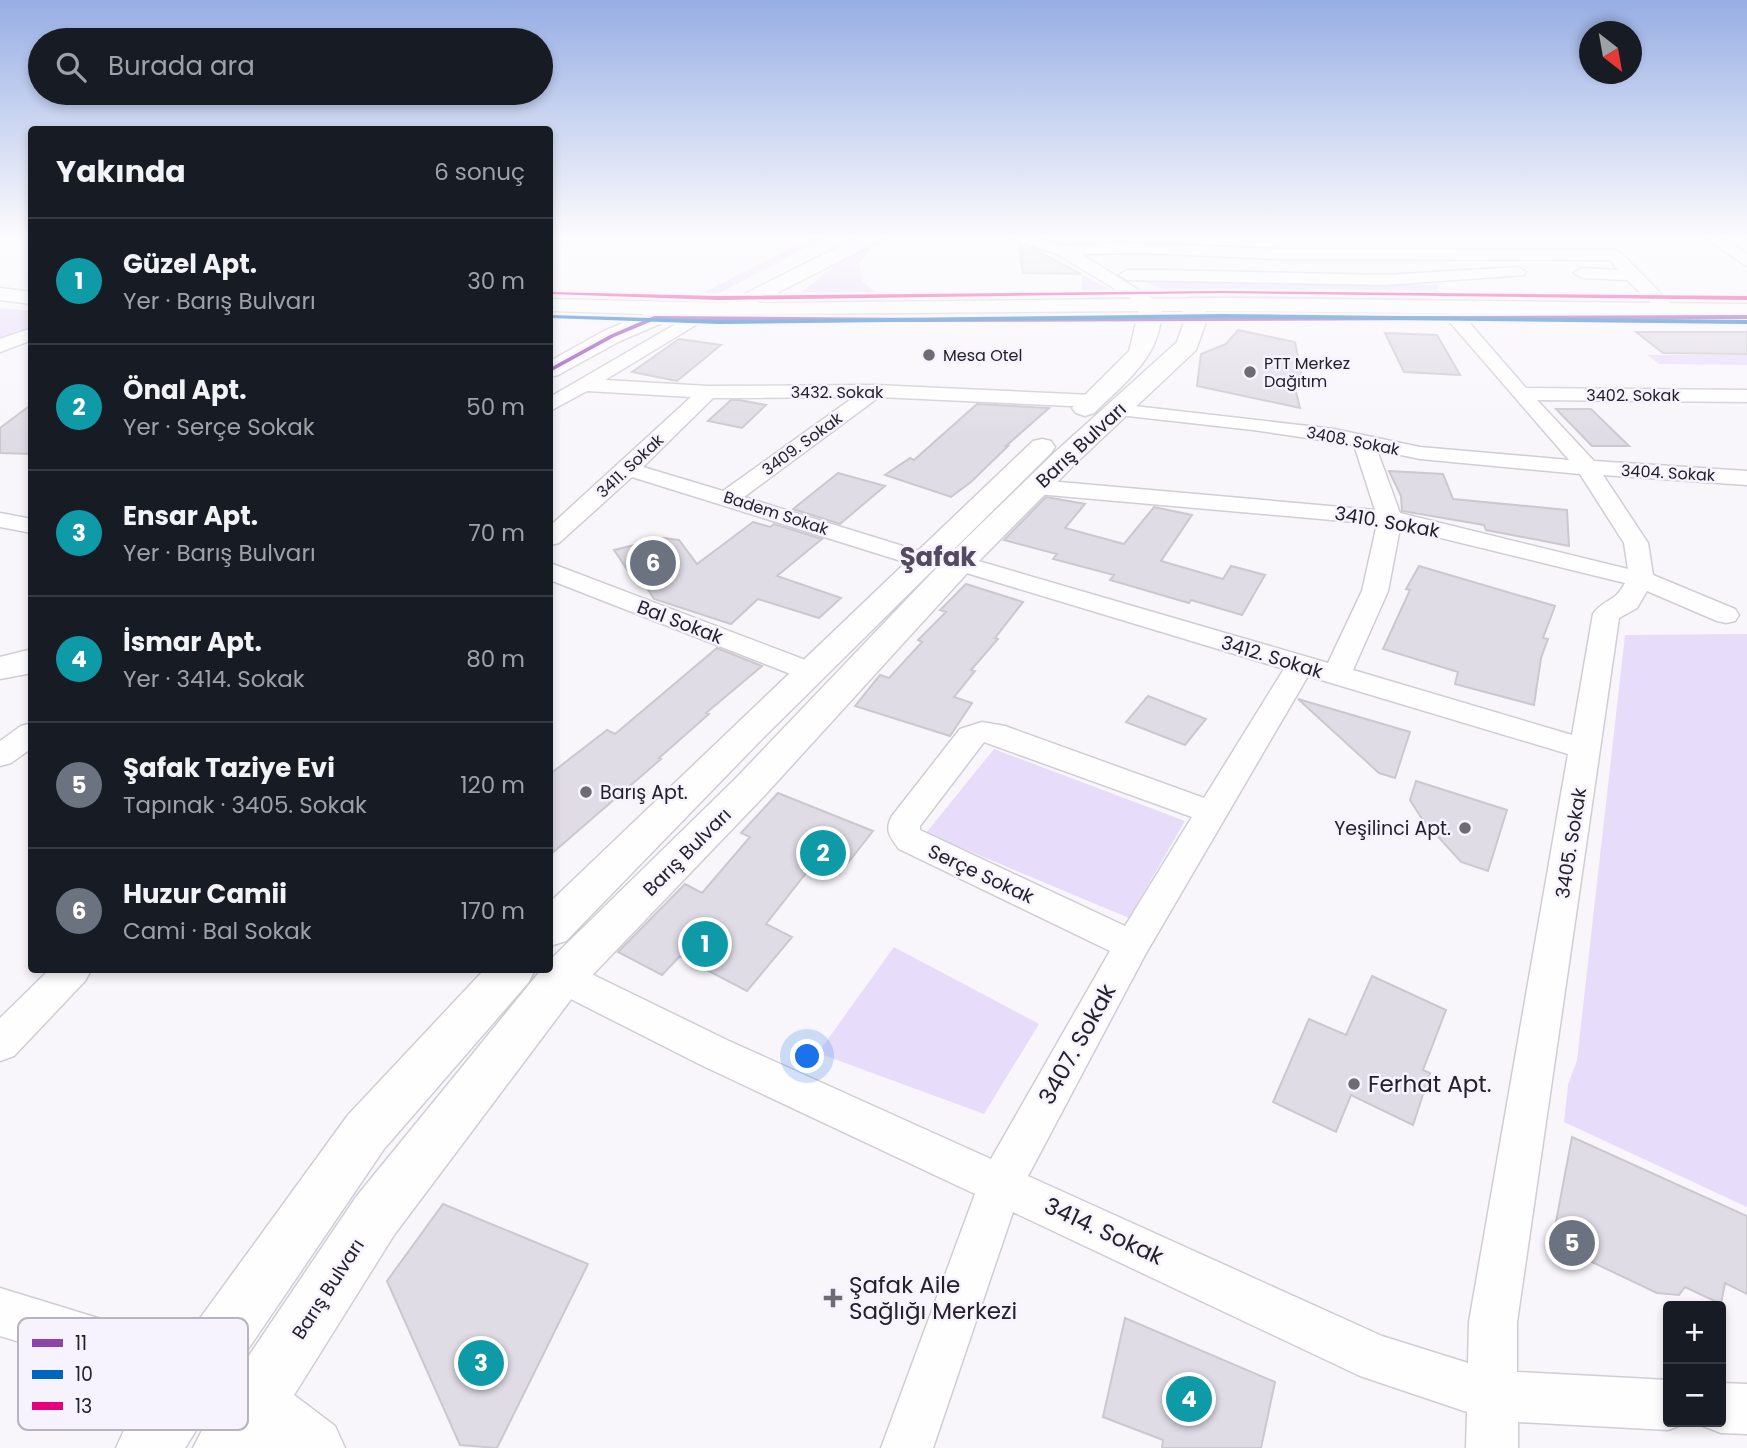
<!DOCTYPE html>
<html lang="tr">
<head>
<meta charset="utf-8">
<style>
  :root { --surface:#171b24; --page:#20242c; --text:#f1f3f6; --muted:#9ea1a6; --line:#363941; --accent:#6e6c73 }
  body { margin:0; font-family:Poppins,sans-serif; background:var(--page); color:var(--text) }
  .controls { position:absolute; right:21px; bottom:21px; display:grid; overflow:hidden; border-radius:7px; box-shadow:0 4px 10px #0003 }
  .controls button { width:63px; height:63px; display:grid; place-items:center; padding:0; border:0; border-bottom:2px solid var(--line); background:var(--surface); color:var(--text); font:35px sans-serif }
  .compass { position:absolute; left:1579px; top:21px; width:63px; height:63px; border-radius:50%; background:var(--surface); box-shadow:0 4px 10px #0003; rotate:149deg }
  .you { position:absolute; left:808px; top:1057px; width:24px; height:24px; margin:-18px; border:5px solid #fff; border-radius:50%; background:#1a73e8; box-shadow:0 0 0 10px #1a73e833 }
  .badge { display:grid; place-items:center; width:46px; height:46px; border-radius:50%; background:var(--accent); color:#fff; font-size:23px; font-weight:700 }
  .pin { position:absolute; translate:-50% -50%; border:4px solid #fff; box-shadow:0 2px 7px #0006 }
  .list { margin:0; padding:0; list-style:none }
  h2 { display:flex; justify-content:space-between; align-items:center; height:91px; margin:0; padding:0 28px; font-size:30px }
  h2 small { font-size:23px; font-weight:400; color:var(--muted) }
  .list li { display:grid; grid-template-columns:46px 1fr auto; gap:21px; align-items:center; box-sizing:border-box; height:126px; padding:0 28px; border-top:2px solid var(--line) }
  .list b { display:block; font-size:26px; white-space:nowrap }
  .list p { margin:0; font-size:23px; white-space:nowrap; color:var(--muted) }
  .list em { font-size:23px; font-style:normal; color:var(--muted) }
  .icon { flex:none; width:38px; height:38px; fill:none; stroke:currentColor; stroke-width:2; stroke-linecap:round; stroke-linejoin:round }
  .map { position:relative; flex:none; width:1747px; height:1448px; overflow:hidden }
  .search { position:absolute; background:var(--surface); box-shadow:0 4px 10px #0003; left:28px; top:28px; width:525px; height:77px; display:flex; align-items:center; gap:18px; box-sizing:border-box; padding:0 24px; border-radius:38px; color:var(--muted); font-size:26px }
  .panel { position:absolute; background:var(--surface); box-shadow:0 4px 10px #0003; left:28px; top:126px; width:525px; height:847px; border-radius:7px }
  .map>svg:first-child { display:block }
</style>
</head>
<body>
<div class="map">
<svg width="1747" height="1448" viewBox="0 0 1747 1448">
  <rect width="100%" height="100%" fill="#f8f6fb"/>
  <!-- green -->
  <path fill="#e8dcfb" d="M816 235H830L710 298 699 295Z
    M862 244 871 249 859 263 862 281 885 301H790Z
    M1082 275 1127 298 1082 299Z
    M1139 280 1439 285 1432 300 1192 297 1173 293Z
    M0 308 31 311V326L0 340Z
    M1647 355H1747V365L1659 364Z
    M1747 634V1207L1564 1122 1568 1085 1577 1060 1625 635Z
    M994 749 1185 821 1129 918 926 833Z
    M894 947 1039 1024 984 1114 818 1053Z"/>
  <!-- building -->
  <path fill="#dfdce5" stroke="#cbc8cf" stroke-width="2" d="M1019 244 1031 248 1081 274 1023 273Z
    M1238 330 1295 342 1303 382 1293 380 1300 408 1197 386 1201 354 1226 344Z
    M1636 332H1747V354L1663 353Z
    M1385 333 1437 335 1460 375 1404 372Z
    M679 339 721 345 677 381 632 372Z
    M731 400H739L766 405 742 428 708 421Z
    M32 404V454L0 453V428Z
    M977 404 1049 408 1006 446H1008L971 482 951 497 885 475 910 458 914 460Z
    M1556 409H1591L1629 446H1592Z
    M1389 471 1443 474 1453 499 1567 510 1569 546 1486 530 1484 525 1402 511 1401 496Z
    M838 473 885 486 840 524 793 509Z
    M1046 497 1085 504 1065 528 1124 544 1154 507 1192 515 1161 561 1223 579 1231 566 1265 575 1242 615 1191 600 1189 603 1110 580 1114 575 1053 559 1057 554 1004 540Z
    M753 522 770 527 774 524 822 539 777 576 841 598 819 618 758 599 731 624 654 599 642 580 632 577 614 550 664 538 679 540 697 564Z
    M1419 566 1555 606 1543 638 1548 639 1541 658 1534 705 1455 684 1458 672 1383 649 1410 590 1406 589Z
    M966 584 1023 602 995 638 998 639 971 670 975 671 954 697 972 703 950 736 855 706 880 675 889 678 922 642 918 640 946 612 940 610Z
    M717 648 762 666 706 713 709 714 659 758 661 759 550 855V774L607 730 615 734Z
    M1148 696 1206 719 1185 745 1126 722Z
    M1298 699 1410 732 1395 778 1379 773Z
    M1416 781 1507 810 1488 871 1461 862 1422 819 1410 800Z
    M778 793 873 831 839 874 814 863 766 924 792 937 747 991 680 956 662 975 618 952 685 884 702 893 750 837 741 833Z
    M1372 976 1446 1010 1423 1070 1430 1073 1413 1125 1351 1095 1336 1132 1273 1102 1309 1019 1346 1035Z
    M1572 1137 1747 1216V1294L1725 1283 1721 1304 1685 1287 1679 1295 1657 1293 1552 1243Z
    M443 1204 588 1264 497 1448 460 1445 387 1281Z
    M1125 1318 1275 1382 1261 1448H1162L1163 1440 1103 1417Z"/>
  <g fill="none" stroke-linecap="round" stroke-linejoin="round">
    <!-- minor casing -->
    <g stroke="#d0cdd4" stroke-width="3">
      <path id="minor" d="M1005 235H1027L1064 246 1117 243 1280 249 1614 250 1620 252 1676 309 1673 313H1661L1627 280 1582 278 1574 273 1582 268 1618 270 1610 260 1280 259 1144 253 1081 254 1156 301 1159 305 1150 310 1057 254 1008 238Z
        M1700 235H1718L1747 254V266Z
        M1518 267 1526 272 1524 275 1385 285 1127 280 1119 275 1127 270H1159L1385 275Z
        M1454 311 1460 312 1526 388 1747 390V402L1537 400 1594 461 1747 471V485L1603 475 1648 543 1653 575 1735 609 1739 615 1735 621 1726 623 1717 621 1647 591 1637 608 1619 618 1517 1322V1372L1668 1380V1422L1686 1423 1668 1430 1518 1422V1448H1466L1467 1412 1360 1376 1013 1212 933 1448H881L975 1194 701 1065 549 988 543 977 550 966 562 962 575 966 729 1041 991 1159 1110 951 899 849C890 837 884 830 892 816L960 729 982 722 1005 726 1204 798 1284 669 950 568 947 563 950 558 959 556 968 558 1328 663 1362 591 1377 524 1037 494 1029 492 1026 487 1029 482 1037 480 1375 510 1354 445 1253 430 1110 414 1107 410 1110 406 1117 404 1334 429 1420 447 1569 460 1448 320 1445 316ZM1377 450 1420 459 1580 474 1624 543 1628 569 1400 513ZM1400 528 1625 583C1615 603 1603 599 1593 614L1572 735 1353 670 1388 591ZM1308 676 1568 754 1469 1322 1468 1363 1382 1336 1028 1176 1145 955ZM984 742 1192 817 1125 926 920 830V826Z
        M693 314 702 319 699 323 605 380 708 386 875 385 1092 395 1099 397 1102 401 1099 405 1092 407 879 397 744 497 932 555 935 560 932 565 923 567 914 565 632 477 559 543 550 545V526L691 397 587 391 550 411V397ZM854 397 723 491 643 467 713 398Z
        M32 328V340L0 352V339Z
        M0 513 32 519V533L0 527Z
        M550 563 821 666 825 672 821 678 811 681 801 678 550 580Z
        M32 723V748L11 763 0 766V741L21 726Z
        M49 970H91L85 981 14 1056 0 1061V1018Z
        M0 1288 215 1354 223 1371 215 1388 198 1396 0 1336Z
        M1721 1383 1747 1384V1434L1721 1433 1703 1426 1702 1422H1721Z"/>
    </g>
    <!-- major casing -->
    <g stroke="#d0cdd4" stroke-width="3">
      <path id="major" d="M862 235H885L883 239 757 303 1222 298 1747 304V316L1205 311 1207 319 1196 350 1074 465 970 570 765 795 578 990 394 1235 294 1395 335 1426 345 1448H193L211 1413 208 1411 185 1448H116L126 1426 177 1350 348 1115 484 970H535L528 983 384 1149 240 1361 244 1363 356 1197 541 970H550V960L737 777 948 556 1054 453 1177 342 1185 319 1183 311H1161C1162 356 1123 384 1094 413L1085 416 1076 413 1072 408 1129 351 1139 311 663 315 665 318 662 323 620 341 558 375 550 377V361L604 331 644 314 550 311V299L727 303Z
        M0 288 32 292V304L0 300Z
        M1042 439 1051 441 1055 447 1051 453 763 738 566 941 550 946V902L1033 441Z
        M32 649V673L0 679V657Z"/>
    </g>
    <!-- minor -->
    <use href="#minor" fill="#fefefe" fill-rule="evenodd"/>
    <!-- major -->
    <use href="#major" fill="#fefefe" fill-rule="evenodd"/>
    <!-- bus-1 casing -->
    <g stroke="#f7f3fe" stroke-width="5">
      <path id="bus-1" d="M1747 315V319L927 322 655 320 614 337 550 372V368L610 335 654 316 927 318Z"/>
    </g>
    <!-- bus-2 casing -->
    <g stroke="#f7f3fe" stroke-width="5">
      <path id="bus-2" d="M1222 314 1747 320V324L1222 318 719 324 550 318V315L719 320Z"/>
    </g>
    <!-- bus-3 casing -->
    <g stroke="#f7f3fe" stroke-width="5">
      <path id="bus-3" d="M1222 291 1747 296V300L1222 293 719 300 550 294V292L719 296Z"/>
    </g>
    <!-- bus-1 -->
    <use href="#bus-1" fill="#8e44ad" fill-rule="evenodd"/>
    <!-- bus-2 -->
    <use href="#bus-2" fill="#0065bd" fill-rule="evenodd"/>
    <!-- bus-3 -->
    <use href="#bus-3" fill="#e5007d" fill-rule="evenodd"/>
  </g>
  <!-- sky -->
  <linearGradient id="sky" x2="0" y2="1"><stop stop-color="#97aee4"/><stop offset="0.54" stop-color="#fcfbfd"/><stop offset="1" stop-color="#fcfbfd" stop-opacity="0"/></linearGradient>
  <rect width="1747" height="437" fill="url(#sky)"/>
  <!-- markers -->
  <g fill="#6e6c73" stroke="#f7f3fe" stroke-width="2.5">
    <circle cx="929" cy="355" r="7"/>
    <circle cx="1250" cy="372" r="7"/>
    <circle cx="586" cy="792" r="7"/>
    <circle cx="1465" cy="828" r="7"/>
    <circle cx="1354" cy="1084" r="7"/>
    <path d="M829.5 1287.5h7v7h7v7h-7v7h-7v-7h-7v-7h7z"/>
  </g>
  <g text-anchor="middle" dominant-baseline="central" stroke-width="5" stroke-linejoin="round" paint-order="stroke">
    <!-- far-poi labels -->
    <g font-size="16" fill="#24212a" stroke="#f7f3fe" text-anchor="start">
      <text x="943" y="355">Mesa Otel</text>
      <text x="1264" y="363">PTT Merkez<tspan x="1264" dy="18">Dağıtım</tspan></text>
    </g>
    <!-- far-street labels -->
    <g font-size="16" fill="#24212a" stroke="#f7f3fe">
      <text x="837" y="392">3432. Sokak</text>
      <text x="1633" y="395">3402. Sokak</text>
      <text transform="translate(1353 441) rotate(11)">3408. Sokak</text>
      <text transform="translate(802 444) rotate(-36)">3409. Sokak</text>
      <text transform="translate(630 466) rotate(-43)">3411. Sokak</text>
      <text transform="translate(1668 473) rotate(3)">3404. Sokak</text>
      <text transform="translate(776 513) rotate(18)">Badem Sokak</text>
    </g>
    <!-- street labels -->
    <g font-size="19" fill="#24212a" stroke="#f7f3fe">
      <text transform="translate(1081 445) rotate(-43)">Barış Bulvarı</text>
      <text transform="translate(1387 522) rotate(10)">3410. Sokak</text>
      <text transform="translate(680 622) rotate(21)">Bal Sokak</text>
      <text transform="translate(1272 657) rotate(17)">3412. Sokak</text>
      <text transform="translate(1571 843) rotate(-81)">3405. Sokak</text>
      <text transform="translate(687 852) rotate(-45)">Barış Bulvarı</text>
      <text transform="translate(981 874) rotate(25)">Serçe Sokak</text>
      <text transform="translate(328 1289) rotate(-57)">Barış Bulvarı</text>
    </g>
    <!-- poi labels -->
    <g font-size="19" fill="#24212a" stroke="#f7f3fe" text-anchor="start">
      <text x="600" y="792">Barış Apt.</text>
      <text x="1451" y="828" text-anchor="end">Yeşilinci Apt.</text>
    </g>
    <!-- near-street labels -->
    <g font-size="23" fill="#24212a" stroke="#f7f3fe">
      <text transform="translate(1077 1044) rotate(-61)">3407. Sokak</text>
      <text transform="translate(1104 1231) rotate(25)">3414. Sokak</text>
    </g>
    <!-- near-poi labels -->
    <g font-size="23" fill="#24212a" stroke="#f7f3fe" text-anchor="start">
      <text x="1368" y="1084">Ferhat Apt.</text>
      <text x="849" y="1285">Şafak Aile<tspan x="849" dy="26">Sağlığı Merkezi</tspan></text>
    </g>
    <!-- district labels -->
    <g font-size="26" font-weight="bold" fill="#524a5f" stroke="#f7f3fe">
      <text x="938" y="557">Şafak</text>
    </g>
  </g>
  <!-- legend -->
  <rect x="18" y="1318" width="230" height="112" rx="10" fill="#f7f3fe" stroke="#b8b4be" stroke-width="2"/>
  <rect x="32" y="1339" width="31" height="8" fill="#8e44ad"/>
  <rect x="32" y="1370" width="31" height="9" fill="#0065bd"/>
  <rect x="32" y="1402" width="31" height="8" fill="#e5007d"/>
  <g font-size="19" fill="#24212a">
    <text x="75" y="1350">11</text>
    <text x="75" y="1381">10</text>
    <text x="75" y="1413">13</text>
  </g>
</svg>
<div class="controls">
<button>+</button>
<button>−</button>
</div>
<svg class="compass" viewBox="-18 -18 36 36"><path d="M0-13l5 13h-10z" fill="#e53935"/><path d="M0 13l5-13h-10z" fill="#9ea1a6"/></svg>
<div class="you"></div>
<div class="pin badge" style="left:705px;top:944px;background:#0f9aa8">1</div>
<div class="pin badge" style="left:823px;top:853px;background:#0f9aa8">2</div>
<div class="pin badge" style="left:481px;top:1363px;background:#0f9aa8">3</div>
<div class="pin badge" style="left:1189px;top:1399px;background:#0f9aa8">4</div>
<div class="pin badge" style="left:1572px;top:1243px;background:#6b7280">5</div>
<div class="pin badge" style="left:653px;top:563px;background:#6b7280">6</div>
<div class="search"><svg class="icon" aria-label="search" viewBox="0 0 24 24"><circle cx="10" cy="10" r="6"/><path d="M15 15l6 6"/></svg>Burada ara</div>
<section class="panel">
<h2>Yakında<small>6 sonuç</small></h2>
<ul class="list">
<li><span class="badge" style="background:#0f9aa8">1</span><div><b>Güzel Apt.</b><p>Yer · Barış Bulvarı</p></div><em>30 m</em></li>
<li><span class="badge" style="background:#0f9aa8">2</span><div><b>Önal Apt.</b><p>Yer · Serçe Sokak</p></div><em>50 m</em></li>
<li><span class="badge" style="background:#0f9aa8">3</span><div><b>Ensar Apt.</b><p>Yer · Barış Bulvarı</p></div><em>70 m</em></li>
<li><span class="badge" style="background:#0f9aa8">4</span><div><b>İsmar Apt.</b><p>Yer · 3414. Sokak</p></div><em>80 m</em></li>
<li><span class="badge" style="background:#6b7280">5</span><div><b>Şafak Taziye Evi</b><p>Tapınak · 3405. Sokak</p></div><em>120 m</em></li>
<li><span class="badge" style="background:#6b7280">6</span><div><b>Huzur Camii</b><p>Cami · Bal Sokak</p></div><em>170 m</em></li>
</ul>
</section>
</div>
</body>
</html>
